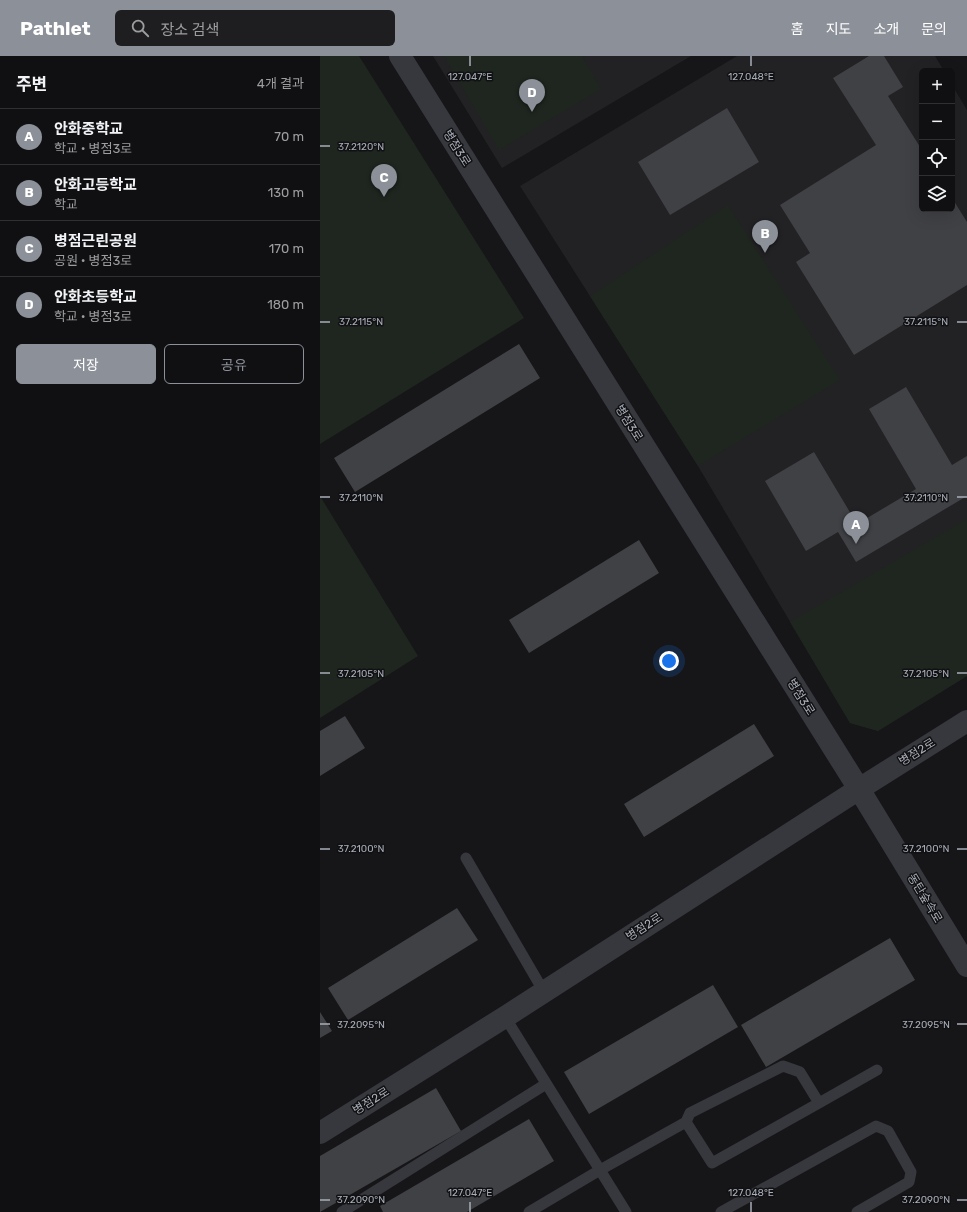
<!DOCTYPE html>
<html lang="ko">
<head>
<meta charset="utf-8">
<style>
  :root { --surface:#101012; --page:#1e1e20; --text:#f1f3f6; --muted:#9c9d9f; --line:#303032; --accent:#8c9099 }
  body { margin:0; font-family:Rubik,"Noto Sans KR",sans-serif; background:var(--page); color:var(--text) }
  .controls { position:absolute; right:12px; top:12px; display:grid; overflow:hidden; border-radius:6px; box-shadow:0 4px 16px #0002 }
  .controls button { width:36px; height:36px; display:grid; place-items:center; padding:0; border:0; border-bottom:1px solid var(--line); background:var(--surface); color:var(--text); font:20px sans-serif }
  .you { position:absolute; left:349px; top:605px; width:14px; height:14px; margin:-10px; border:3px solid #fff; border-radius:50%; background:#1a73e8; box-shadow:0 0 0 6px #1a73e833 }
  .badge { display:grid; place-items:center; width:26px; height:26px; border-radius:50%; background:var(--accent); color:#fff; font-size:13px; font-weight:700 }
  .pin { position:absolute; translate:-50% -33px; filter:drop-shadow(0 1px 2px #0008) }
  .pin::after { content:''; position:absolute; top:21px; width:14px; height:12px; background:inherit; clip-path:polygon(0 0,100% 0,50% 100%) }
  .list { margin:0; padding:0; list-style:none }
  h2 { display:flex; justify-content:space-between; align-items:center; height:52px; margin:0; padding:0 16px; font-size:17px }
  h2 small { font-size:13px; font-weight:400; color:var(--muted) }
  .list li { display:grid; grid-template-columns:26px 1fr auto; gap:12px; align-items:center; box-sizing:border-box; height:56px; padding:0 16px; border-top:1px solid var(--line) }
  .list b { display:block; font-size:15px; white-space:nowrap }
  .list p { margin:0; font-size:13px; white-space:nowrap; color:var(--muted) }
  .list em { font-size:13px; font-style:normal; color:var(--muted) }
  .actions { display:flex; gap:8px; padding:12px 16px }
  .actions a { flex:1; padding:9px 0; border:1px solid var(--accent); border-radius:6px; text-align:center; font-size:14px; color:var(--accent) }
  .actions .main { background:var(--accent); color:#fff }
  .icon { flex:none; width:22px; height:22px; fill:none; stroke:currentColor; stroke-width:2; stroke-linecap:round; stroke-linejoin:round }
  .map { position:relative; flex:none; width:647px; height:1156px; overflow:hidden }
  header { display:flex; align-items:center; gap:24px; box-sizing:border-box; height:56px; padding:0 20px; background:var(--accent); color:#fff }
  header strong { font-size:19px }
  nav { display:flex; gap:22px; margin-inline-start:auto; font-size:14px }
  .search { width:280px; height:36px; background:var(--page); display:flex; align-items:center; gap:10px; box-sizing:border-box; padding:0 14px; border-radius:6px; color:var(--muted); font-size:15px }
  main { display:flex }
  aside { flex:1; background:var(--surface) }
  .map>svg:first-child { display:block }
</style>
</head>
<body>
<header>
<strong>Pathlet</strong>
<div class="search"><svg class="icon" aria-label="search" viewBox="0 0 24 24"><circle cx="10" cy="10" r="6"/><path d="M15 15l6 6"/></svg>장소 검색</div>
<nav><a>홈</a><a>지도</a><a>소개</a><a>문의</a></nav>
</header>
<main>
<aside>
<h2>주변<small>4개 결과</small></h2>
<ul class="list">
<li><span class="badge">A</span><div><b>안화중학교</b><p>학교 · 병점3로</p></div><em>70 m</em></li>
<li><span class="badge">B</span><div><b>안화고등학교</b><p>학교</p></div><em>130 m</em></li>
<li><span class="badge">C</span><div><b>병점근린공원</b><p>공원 · 병점3로</p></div><em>170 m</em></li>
<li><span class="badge">D</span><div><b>안화초등학교</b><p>학교 · 병점3로</p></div><em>180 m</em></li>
</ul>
<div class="actions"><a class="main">저장</a><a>공유</a></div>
</aside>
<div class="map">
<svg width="647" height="1156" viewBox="0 0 647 1156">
  <rect width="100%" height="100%" fill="#161618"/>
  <!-- built -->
  <path fill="#222225" d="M113 0H371L182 112Z
    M417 0H615L624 15H602V153H632V29L647 54V620L558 675 530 667 378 410 200 130Z"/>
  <!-- green -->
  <path fill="#1e261f" d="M0 0H39L204 262 0 388Z
    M124 0H262L281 33 179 94Z
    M408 149 520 324 378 410 270 240Z
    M0 440 98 600 0 662Z
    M647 463V620L558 675 530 667 470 566Z"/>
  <!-- building -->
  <path fill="#404145" d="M549 0H564L583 31 568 40 602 94V153H632V142L647 166V229L534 299 476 206 490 197 460 149 556 89 513 22Z
    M407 52 439 106 350 159 318 106Z
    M199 288 220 322 35 436 14 402Z
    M586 331 632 409 647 400V440L536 506 518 476 486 495 445 425 494 396 537 468 596 433 549 353Z
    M319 484 339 517 209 597 189 564Z
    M25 660 45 692 0 720V675Z
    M434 668 454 700 324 781 304 748Z
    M137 852 158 884 28 964 8 932Z
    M570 882 595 924 446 1011 421 969Z
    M393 929 418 971 269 1058 244 1016Z
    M0 956 12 975 0 982Z
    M116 1032 141 1075 0 1156V1100Z
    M209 1063 234 1105 147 1156H63L60 1150Z"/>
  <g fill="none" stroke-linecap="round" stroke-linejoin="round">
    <!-- service -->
    <path stroke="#37383d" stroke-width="11" d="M146 802 224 936
      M185 961 306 1156
      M463 1010 480 1016 499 1047 392 1107 366 1066 370 1057Z
      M499 1047 557 1014
      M22 1156 226 1028
      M209 1156 280 1114 366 1066
      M401 1156 556 1070 568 1075 591 1116 589 1126 537 1156"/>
    <!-- tertiary -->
    <path stroke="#37383d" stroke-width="22" d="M80 0 539 733 647 910
      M0 1077 185 961 539 733 647 665"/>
  </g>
  <!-- ticks -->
  <path fill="none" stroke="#a8adb8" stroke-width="1.5" d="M150 0V10M431 0V10M0 90H10M0 266H10M637 266H647M0 441H10M637 441H647M0 617H10M637 617H647M0 793H10M637 793H647M0 968H10M637 968H647M0 1144H10M637 1144H647M150 1146V1156M431 1146V1156"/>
  <g text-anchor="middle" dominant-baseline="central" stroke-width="3" stroke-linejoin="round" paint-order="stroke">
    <!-- street labels -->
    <g font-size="12" fill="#a8adb8" stroke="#111113">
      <text transform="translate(137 92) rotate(58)">병점3로</text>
      <text transform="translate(309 367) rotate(58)">병점3로</text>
      <text transform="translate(481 641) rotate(58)">병점3로</text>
      <text transform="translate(597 696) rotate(-32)">병점2로</text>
      <text transform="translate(605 842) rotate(59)">동탄숲속로</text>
      <text transform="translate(324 871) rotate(-33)">병점2로</text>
      <text transform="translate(51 1045) rotate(-32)">병점2로</text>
    </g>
  </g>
  <g font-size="10" text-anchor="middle" fill="#a8adb8" stroke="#111113" stroke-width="3" stroke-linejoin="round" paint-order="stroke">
    <text x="150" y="24">127.047°E</text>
    <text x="431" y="24">127.048°E</text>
    <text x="41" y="94">37.2120°N</text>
    <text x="41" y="269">37.2115°N</text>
    <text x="606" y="269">37.2115°N</text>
    <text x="41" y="445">37.2110°N</text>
    <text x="606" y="445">37.2110°N</text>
    <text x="41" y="621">37.2105°N</text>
    <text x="606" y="621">37.2105°N</text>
    <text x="41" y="796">37.2100°N</text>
    <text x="606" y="796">37.2100°N</text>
    <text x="41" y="972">37.2095°N</text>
    <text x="606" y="972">37.2095°N</text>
    <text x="150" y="1140">127.047°E</text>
    <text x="431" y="1140">127.048°E</text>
    <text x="41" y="1147">37.2090°N</text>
    <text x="606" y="1147">37.2090°N</text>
  </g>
</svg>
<div class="controls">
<button>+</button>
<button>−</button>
<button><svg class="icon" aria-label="locate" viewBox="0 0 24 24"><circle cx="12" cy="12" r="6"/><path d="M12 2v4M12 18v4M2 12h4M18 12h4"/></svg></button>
<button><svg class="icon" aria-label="layers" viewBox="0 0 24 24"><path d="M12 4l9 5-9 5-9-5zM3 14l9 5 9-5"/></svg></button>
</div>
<div class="you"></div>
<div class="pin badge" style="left:536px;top:488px">A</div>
<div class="pin badge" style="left:445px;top:197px">B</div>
<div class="pin badge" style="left:64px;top:141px">C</div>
<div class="pin badge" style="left:212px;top:56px">D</div>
</div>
</main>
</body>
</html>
